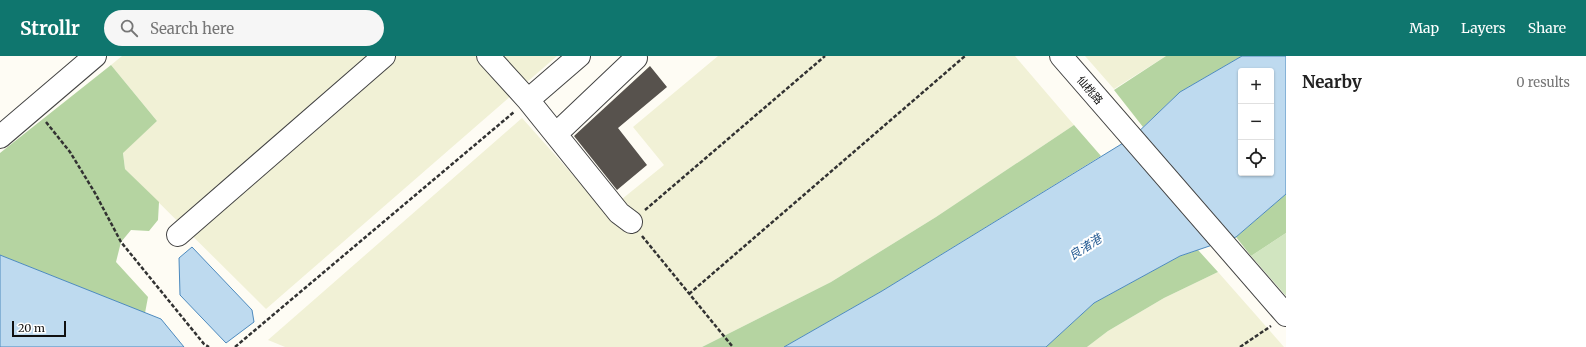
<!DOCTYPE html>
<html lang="en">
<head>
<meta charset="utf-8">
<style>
  :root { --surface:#fff; --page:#f6f6f6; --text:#222; --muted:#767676; --line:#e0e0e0; --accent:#0f766e }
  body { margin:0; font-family:Merriweather,"Noto Sans SC",serif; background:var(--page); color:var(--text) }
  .controls { position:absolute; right:12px; top:12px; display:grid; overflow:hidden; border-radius:4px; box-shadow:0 1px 3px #0004 }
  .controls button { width:36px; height:36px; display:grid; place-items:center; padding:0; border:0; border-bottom:1px solid var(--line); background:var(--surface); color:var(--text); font:20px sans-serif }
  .scale { position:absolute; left:12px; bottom:10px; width:54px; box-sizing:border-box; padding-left:4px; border:2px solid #101010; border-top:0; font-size:11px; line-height:14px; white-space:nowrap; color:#101010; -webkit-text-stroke:3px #fff; paint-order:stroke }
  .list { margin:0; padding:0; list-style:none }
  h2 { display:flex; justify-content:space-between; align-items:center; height:52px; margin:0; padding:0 16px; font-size:17px }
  h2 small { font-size:13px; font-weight:400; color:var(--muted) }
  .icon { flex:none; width:22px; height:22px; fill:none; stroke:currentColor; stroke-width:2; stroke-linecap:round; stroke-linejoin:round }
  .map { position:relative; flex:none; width:1286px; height:291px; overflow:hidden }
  header { display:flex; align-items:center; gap:24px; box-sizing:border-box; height:56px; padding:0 20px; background:var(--accent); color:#fff }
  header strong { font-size:19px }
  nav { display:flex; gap:22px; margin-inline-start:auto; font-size:14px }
  .search { width:280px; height:36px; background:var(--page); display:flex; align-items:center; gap:10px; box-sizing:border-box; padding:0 14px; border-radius:22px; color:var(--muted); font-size:15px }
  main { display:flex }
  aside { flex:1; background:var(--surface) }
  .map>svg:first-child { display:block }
</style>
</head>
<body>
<header>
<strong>Strollr</strong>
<div class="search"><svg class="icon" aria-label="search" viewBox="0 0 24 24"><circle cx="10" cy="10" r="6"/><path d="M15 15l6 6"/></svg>Search here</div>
<nav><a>Map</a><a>Layers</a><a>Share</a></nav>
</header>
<main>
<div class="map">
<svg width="1286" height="291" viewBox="0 0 1286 291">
  <rect width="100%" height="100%" fill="#fefcf4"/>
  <!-- farmland -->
  <path fill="#f1f1d6" d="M122 0H557L266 253 125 113 123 96 157 65 111 9Z
    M718 0H1015L1074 69 936 161 831 226 702 291H285L268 284 522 62 606 156 664 109 633 71Z
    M1085 0H1166L1114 33Z
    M1218 216 1284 291H1087L1108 275 1164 242Z"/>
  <!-- green -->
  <path fill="#d1e5c0" d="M1286 177V240L1251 200Z"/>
  <!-- forest -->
  <path fill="#b5d4a1" d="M1166 0H1242L1180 36 1143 71 1114 34Z
    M111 9 157 65 123 97 125 113 159 146 158 164 149 175 131 174 121 186 116 206 148 241 145 257 0 199V97Z
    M1074 69 1101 100 882 235 784 291H702L831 226 936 161Z
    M1286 138V177L1251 200 1236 181Z
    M1198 194 1218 216 1164 242 1108 275 1087 291H1046L1094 247 1180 200Z"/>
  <!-- water -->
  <path fill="#bedaef" stroke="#4d8abe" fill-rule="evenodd" d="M1242 0H1286V138L1236 181 1180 200 1094 247 1046 291H784L882 235 1133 81 1180 36ZM1241 15H1271V117H1241Z
    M192 191 252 254 254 266 226 287 180 239 179 202Z
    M0 199 161 263 184 291H0Z"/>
  <!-- building -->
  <path fill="#57524d" d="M650 10 667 31 618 72 647 109 617 134 574 80Z"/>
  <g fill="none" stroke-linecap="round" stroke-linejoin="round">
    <!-- minor casing -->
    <g stroke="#434343" stroke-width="24">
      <path id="minor" d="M488 0 528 44 619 157 631 166
        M1061 0 1286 259
        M528 44 579 0
        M556 78 636 2
        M0 81 95 0
        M178 179 384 0"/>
    </g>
    <!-- path -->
    <path stroke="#323232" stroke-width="2.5" stroke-dasharray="4 2" stroke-linecap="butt" d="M46 66 70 96 95 137 121 186 204 288 209 291
      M645 154 825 0
      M642 180 732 290
      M689 238 965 0
      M235 291 514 56
      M1240 291 1271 270"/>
    <!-- minor -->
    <use href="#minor" stroke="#fff" stroke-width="22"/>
  </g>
  <g text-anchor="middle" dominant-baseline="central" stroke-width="4" stroke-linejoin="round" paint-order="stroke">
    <!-- street labels -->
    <g font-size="11" fill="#101010" stroke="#fff">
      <text transform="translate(1090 34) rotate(49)">仙桃路</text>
    </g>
    <!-- water labels -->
    <g font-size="12" font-style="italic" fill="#275d94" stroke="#fff">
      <text transform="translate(1085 191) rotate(-33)">良渚港</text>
    </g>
  </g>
</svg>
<div class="controls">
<button>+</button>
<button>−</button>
<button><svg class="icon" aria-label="locate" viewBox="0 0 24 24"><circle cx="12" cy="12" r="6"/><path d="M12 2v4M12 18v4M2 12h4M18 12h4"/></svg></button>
</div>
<div class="scale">20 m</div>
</div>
<aside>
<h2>Nearby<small>0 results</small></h2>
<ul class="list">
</ul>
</aside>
</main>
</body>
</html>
